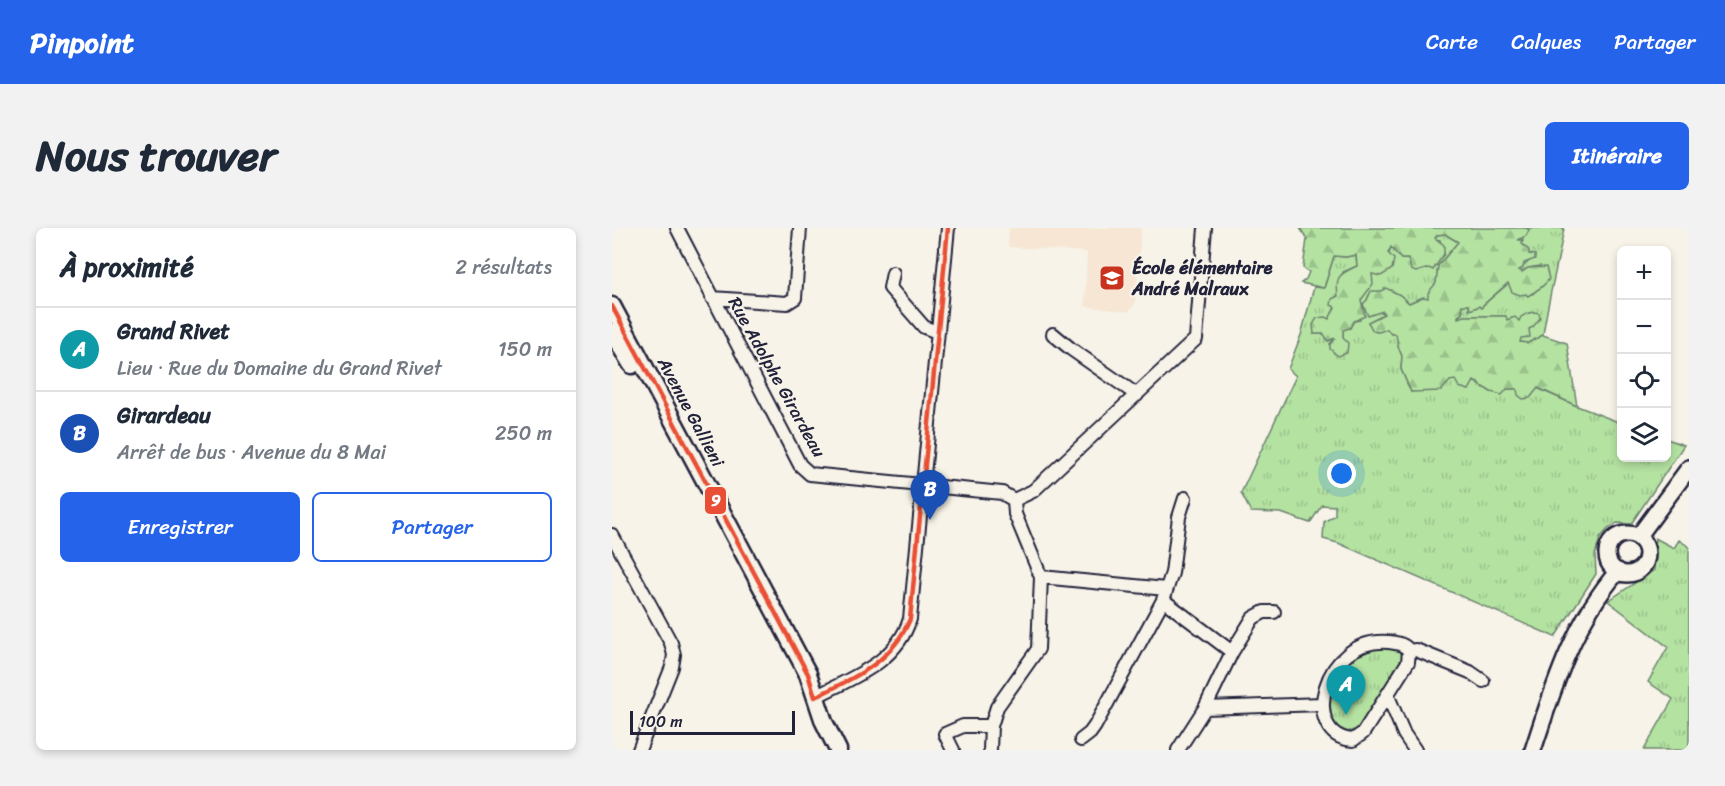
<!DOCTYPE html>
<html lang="fr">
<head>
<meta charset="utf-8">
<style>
  :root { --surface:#fff; --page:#f2f2f3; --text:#1f2937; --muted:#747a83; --line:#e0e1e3; --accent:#2563eb }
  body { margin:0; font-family:Sriracha,sans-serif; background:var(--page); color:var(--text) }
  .controls { position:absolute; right:18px; top:18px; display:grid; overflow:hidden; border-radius:9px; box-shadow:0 3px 9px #0003 }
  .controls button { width:54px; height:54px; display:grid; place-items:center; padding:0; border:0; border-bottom:2px solid var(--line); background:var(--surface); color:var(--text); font:30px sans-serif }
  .scale { position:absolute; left:18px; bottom:15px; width:165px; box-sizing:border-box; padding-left:6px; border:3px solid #22223b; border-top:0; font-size:16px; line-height:21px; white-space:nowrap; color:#22223b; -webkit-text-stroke:4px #f7f3e8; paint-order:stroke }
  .you { position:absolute; left:730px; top:246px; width:21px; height:21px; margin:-15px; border:4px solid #fff; border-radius:50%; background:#1a73e8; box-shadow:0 0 0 9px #1a73e833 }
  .badge { display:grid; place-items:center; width:39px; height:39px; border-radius:50%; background:var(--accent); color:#fff; font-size:20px; font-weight:700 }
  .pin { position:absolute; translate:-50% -50px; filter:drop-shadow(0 2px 3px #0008) }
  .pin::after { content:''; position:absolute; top:32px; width:21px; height:18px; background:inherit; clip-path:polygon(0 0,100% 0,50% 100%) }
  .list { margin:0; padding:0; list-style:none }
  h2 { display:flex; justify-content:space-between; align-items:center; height:78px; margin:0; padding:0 24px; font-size:26px }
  h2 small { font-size:20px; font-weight:400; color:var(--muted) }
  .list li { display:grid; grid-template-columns:39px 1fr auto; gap:18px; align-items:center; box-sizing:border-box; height:84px; padding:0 24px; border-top:2px solid var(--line) }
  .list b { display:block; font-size:22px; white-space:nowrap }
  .list p { margin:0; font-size:20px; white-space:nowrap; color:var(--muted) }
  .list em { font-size:20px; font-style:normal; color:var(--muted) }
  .actions { display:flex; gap:12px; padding:18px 24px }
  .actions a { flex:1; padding:14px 0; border:2px solid var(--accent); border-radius:9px; text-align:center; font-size:21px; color:var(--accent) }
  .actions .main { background:var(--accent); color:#fff }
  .icon { flex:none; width:33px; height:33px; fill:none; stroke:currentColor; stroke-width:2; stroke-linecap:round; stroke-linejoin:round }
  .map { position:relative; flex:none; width:1077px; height:522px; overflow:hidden; border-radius:9px }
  header { display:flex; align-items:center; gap:36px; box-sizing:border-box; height:84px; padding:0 30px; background:var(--accent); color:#fff }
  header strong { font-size:28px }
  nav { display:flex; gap:33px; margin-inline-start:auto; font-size:21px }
  .intro { display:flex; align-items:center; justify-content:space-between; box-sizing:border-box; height:144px; padding:0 36px }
  h1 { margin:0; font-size:42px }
  .button { padding:15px 27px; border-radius:9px; background:var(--accent); color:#fff; font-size:21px; font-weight:700 }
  main { display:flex; gap:36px; padding:0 36px }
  aside { flex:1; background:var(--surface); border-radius:9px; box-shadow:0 3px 9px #0003 }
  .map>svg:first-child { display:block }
</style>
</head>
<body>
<header>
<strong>Pinpoint</strong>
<nav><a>Carte</a><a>Calques</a><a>Partager</a></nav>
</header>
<div class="intro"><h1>Nous trouver</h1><a class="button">Itinéraire</a></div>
<main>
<aside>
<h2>À proximité<small>2 résultats</small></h2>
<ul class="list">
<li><span class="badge" style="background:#0f9aa8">A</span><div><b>Grand Rivet</b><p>Lieu · Rue du Domaine du Grand Rivet</p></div><em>150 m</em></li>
<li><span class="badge" style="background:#1a4fb4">B</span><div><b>Girardeau</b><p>Arrêt de bus · Avenue du 8 Mai</p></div><em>250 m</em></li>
</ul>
<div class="actions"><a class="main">Enregistrer</a><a>Partager</a></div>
</aside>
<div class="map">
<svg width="1077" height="522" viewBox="0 0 1077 522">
  <defs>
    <pattern id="grass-tufts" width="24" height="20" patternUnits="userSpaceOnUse" patternTransform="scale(1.5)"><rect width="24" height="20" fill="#b4e2a1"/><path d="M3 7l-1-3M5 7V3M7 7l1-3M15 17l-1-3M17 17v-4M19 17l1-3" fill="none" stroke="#9ac28c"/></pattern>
    <pattern id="forest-firs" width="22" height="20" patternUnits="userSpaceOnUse" patternTransform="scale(1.5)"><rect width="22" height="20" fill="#b4e2a1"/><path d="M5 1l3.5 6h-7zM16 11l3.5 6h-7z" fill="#9ac28c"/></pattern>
  </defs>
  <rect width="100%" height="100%" fill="#f7f3e8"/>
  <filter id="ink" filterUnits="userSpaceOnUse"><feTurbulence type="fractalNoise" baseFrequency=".0167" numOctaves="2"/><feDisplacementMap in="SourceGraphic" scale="12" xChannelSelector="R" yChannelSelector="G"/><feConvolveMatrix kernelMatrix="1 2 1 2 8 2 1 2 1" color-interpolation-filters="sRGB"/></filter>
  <g filter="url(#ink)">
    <!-- built -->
    <path fill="#f6e6d3" d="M397 0H529L523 76 516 84 473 78 475 24 396 19Z"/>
    <!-- grass -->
    <path fill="url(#grass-tufts)" stroke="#6b826e" stroke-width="1.5" d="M914 0H952C946 36 936 71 931 107L916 115 908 114V93L900 90 895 92 893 88H853L846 91 851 82 850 77H857V82L871 77 897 55 916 68 922 65 928 38 916 40 909 44 907 42 923 28 917 26 906 12 916 2Z
      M833 6 846 14 826 38 824 55 816 70H809L797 75 792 70 779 62 757 67 755 72 772 86 756 94 764 104 775 101 779 106H784L786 110V118L790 128 789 141 799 164 843 151 862 153 879 164 895 161 925 160 965 178 1009 195 1010 230H1054L1055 211 1072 217 1019 296 1005 295 996 301 988 310 983 327 984 346 943 409 726 315 711 311 712 294 723 287V278L710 277 698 295 669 285 639 284 629 265 684 148 676 141 689 107 702 59 712 60 722 28 734 29 744 27 745 38 731 44 721 87 702 106H712L716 113 724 110 718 116 722 125 731 110V102L742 93 748 92 749 72 760 45 765 46 780 19 789 31 826 33 832 26 828 12 823 11 824 7Z
      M1043 310 1062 320 1067 312 1077 319V522H1032L1061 471 1036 454 1056 419 996 373 1042 342Z
      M763 419 785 420 790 426V433L748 500C711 518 714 459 728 441 737 429 749 424 763 419Z"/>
    <!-- forest -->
    <path fill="url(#forest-firs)" stroke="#6b826e" stroke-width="1.5" d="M688 0H914L917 2 914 8 906 12H911L910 16 917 22V26L923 27V31L912 35 911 40 907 42 910 44 916 40 934 39 937 51C931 60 925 62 916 68L914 66 908 67 900 64 896 55 871 77 870 80 867 78 858 82 857 77H850V86L846 88V90L853 88H894L895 92 903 89 907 93 909 89C915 85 920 83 927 85L928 90 921 99 917 101 918 109 909 110 908 114 916 115 931 107 955 115 965 178 926 160 918 170 911 171 906 167 905 161H895L890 167 879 164 862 153 857 162 847 159 843 152 838 153 829 163 799 164 789 141 790 128 786 118 784 106H779L775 101 767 104 761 103 756 94 772 86 771 83 756 88 751 76 755 72 759 63H769L774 60 788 67 797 75 811 69 816 70V65L824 55 826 38 846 14 833 6 825 7 823 10 832 17V26L821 42 817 40 804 44 799 42 796 31H789L779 19 776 25 782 31 780 41 769 48 760 46 761 56 749 72 753 88 742 93 738 100 731 102V110L736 115 735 125 726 128 718 121V116L723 110 716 113 712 106H702L701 97 705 90 713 89 717 91 723 79 719 77 720 71 726 68C723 47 728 46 745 38L744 27 734 29 722 28 712 60 689 55 694 51 697 44 691 40 695 11Z"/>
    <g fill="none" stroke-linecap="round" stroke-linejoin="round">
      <!-- minor casing -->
      <g stroke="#22223b" stroke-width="16">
        <path id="minor" d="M65 0 188 237 198 246 390 265 402 272 421 263 584 111 593 0
          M281 45 278 60 312 99 325 104
          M100 70 175 75 183 70 188 0
          M441 106 459 121 525 167
          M0 307 59 415 62 427 60 439 27 522
          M429 349 554 361
          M551 372 620 424
          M797 423 796 434 751 505 741 512C687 509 710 408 777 414 785 415 793 416 797 423L804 422 858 444 871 453
          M776 468 792 506 803 522
          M203 469C241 449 284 435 298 391L336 0
          M593 480 711 476
          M469 512 478 505 483 498 551 372 560 345 567 289 573 270
          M341 522 333 506 351 498H379
          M378 522 379 498 385 479 426 421 429 349 403 286 402 272
          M566 522 593 480 620 424 641 390 652 384H662"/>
      </g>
      <!-- tertiary casing -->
      <g stroke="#22223b" stroke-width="20">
        <path id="tertiary" d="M995 326a20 20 0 1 1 40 0a20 20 0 1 1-40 0Z
          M1026 309 1077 240
          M921 522C942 458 961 395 1006 343"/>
      </g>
      <!-- secondary casing -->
      <g stroke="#22223b" stroke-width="21">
        <path id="secondary" d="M0 78 196 446 212 494 226 522
          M0 104 20 137"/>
      </g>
      <!-- minor -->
      <use href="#minor" stroke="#f7f3e8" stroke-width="12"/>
      <!-- tertiary -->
      <use href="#tertiary" stroke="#f7f3e8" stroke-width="15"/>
      <!-- secondary -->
      <use href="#secondary" stroke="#f7f3e8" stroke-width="16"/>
      <!-- bus-1 casing -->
      <g stroke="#f7f3e8" stroke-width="9">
        <path id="bus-1" d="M0 78 196 446 203 469
          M203 469C244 449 279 435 298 391L336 0"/>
      </g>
      <!-- bus-1 -->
      <use href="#bus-1" stroke="#e94f35" stroke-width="4.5"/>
    </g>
  </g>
  <!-- icons -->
  <defs>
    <g id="school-square" transform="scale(1.35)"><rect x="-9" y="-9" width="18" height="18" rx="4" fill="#c8321e" stroke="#f7f3e8"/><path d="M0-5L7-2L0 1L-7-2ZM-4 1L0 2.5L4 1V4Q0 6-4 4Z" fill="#fff"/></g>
  </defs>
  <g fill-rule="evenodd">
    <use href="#school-square" x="500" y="50"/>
  </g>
  <g text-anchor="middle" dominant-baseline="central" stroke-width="4.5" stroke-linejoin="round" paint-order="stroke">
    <!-- poi labels -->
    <g font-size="18" font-weight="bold" fill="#22223b" stroke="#f7f3e8" text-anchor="start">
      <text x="520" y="40">École élémentaire<tspan x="520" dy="21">André Malraux</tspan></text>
    </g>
    <!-- street labels -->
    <g font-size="18" fill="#22223b" stroke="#f7f3e8">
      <text transform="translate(165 149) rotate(61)">Rue Adolphe Girardeau</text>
      <text transform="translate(79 184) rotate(62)">Avenue Gallieni</text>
    </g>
  </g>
  <rect stroke="#f7f3e8" stroke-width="2" x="92" y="258" width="23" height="29" rx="6" fill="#e94f35"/>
  <g font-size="16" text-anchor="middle" font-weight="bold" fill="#fff">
    <text x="104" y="278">9</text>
  </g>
</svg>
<div class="controls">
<button>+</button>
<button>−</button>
<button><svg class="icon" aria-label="locate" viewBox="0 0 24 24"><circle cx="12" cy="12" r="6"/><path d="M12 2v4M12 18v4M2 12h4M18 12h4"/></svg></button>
<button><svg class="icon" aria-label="layers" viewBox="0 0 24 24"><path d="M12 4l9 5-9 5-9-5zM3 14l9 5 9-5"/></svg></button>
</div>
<div class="scale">100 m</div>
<div class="you"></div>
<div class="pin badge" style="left:734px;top:487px;background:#0f9aa8">A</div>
<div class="pin badge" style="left:318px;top:292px;background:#1a4fb4">B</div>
</div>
</main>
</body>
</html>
